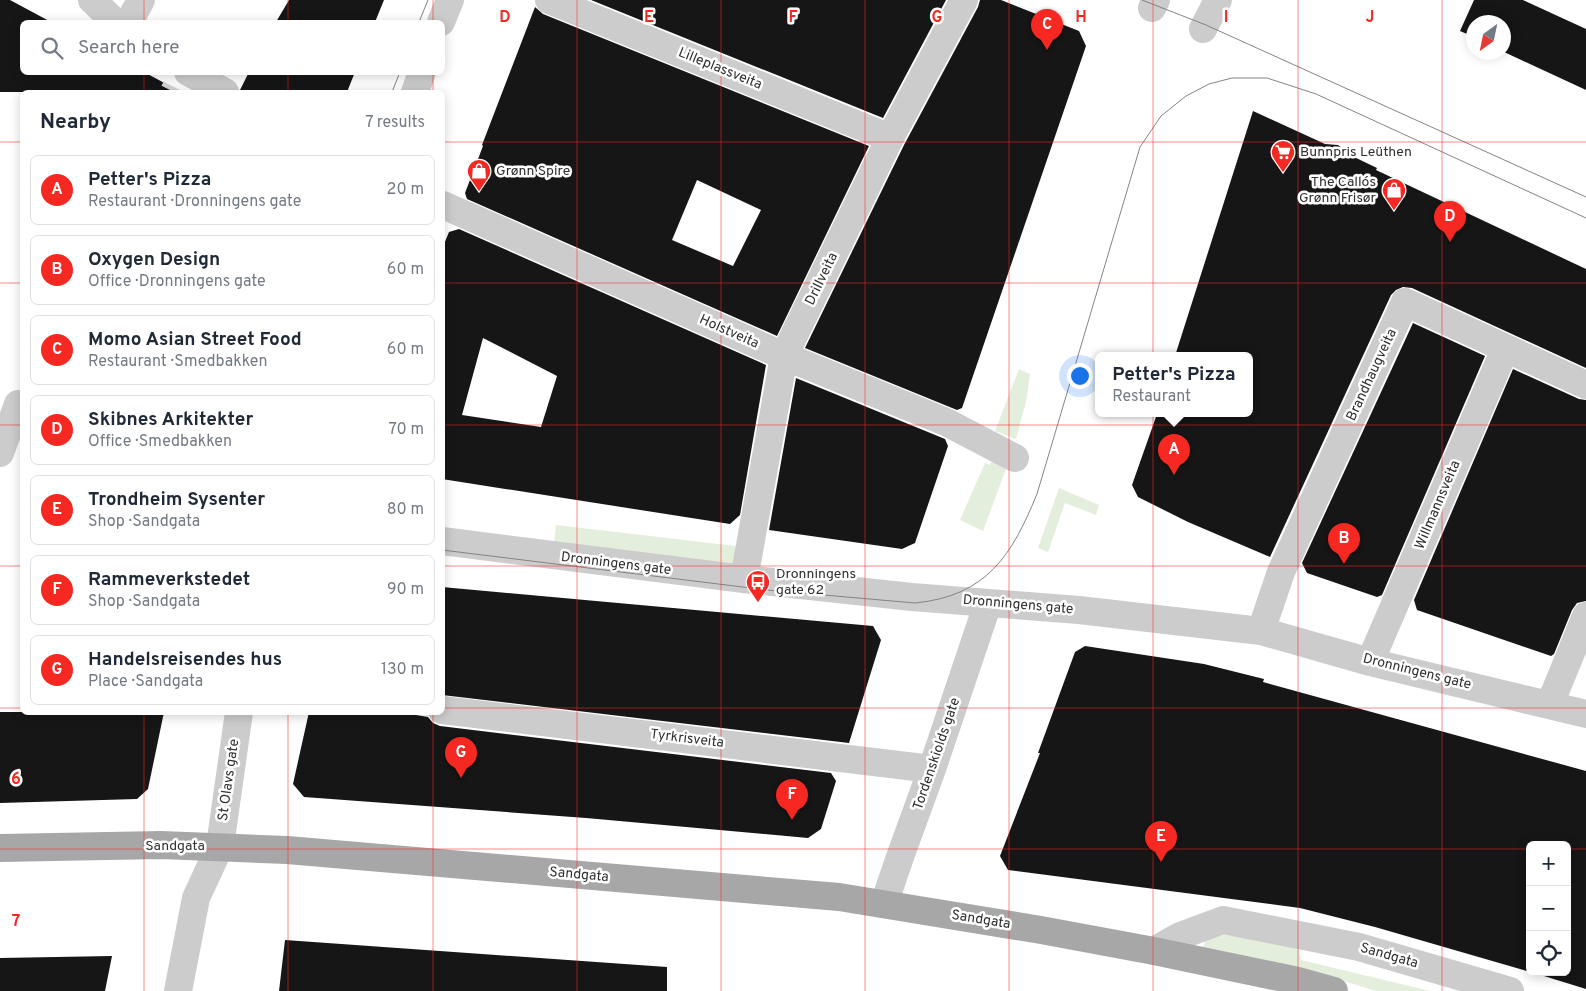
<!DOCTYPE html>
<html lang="en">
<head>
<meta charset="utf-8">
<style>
  :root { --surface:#fff; --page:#f6f6f7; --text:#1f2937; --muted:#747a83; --line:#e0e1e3; --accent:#f62822 }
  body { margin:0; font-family:Overpass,sans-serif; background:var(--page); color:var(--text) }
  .controls { position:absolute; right:15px; bottom:15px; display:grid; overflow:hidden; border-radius:8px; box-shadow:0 2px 12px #0003 }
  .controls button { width:45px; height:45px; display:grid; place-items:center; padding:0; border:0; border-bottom:1px solid var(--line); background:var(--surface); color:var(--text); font:25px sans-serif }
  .compass { position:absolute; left:1466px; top:15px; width:45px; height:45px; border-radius:50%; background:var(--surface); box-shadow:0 2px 12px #0003; rotate:213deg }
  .you { position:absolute; left:1079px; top:375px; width:18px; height:18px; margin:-12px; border:4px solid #fff; border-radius:50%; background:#1a73e8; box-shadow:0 0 0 8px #1a73e833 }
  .badge { display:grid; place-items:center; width:32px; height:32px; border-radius:50%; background:var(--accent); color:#fff; font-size:16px; font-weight:700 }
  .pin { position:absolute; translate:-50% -41px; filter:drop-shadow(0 1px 2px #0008) }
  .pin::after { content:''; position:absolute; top:26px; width:18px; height:15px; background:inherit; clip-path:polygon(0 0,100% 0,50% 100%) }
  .popup { position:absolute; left:1095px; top:352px; width:158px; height:65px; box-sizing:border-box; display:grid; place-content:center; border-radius:8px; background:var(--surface); filter:drop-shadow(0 1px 4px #0005); font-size:16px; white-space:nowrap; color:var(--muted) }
  .popup b { font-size:19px; color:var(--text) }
  .popup::after { content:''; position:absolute; left:50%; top:100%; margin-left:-10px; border:10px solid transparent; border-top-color:var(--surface) }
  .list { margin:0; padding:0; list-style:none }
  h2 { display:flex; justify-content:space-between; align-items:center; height:65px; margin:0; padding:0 20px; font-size:21px }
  h2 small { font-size:16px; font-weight:400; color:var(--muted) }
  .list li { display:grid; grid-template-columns:32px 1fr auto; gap:15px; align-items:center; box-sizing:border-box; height:70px; margin:0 10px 10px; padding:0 10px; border:1px solid var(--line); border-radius:8px }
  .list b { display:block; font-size:19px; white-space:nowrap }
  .list p { margin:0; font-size:16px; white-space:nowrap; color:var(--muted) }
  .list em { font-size:16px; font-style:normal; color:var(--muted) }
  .icon { flex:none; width:28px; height:28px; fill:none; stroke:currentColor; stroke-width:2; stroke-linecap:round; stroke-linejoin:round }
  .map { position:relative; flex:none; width:1586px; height:991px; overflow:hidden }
  .search { position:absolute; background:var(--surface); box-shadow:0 2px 12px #0003; left:20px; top:20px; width:425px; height:55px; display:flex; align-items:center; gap:12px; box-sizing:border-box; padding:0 18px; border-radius:8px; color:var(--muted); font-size:19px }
  .panel { position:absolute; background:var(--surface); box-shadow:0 2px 12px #0003; left:20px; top:90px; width:425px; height:625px; border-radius:8px }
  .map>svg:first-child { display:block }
</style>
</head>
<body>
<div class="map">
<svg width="1586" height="991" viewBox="0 0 1586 991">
  <rect width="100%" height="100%" fill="#fff"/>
  <!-- green -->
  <path fill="#e4eedc" d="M1019 369 1030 374 1026 402 1016 439 995 431Z
    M992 460 1007 466 983 531 960 520 985 463 990 465Z
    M1059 488 1099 505 1096 515 1065 503 1048 552 1038 548Z
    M556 525 736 546 732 574 553 551Z
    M1224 935 1254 938 1298 946 1301 960 1430 991H1376L1340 980 1203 948 1206 938Z"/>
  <!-- building -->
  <path fill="#161616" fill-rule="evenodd" d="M0 0H10L51 22H22V72H144L181 92H0Z
    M289 0H384L375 22H276Z
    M591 0H946L883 118Z
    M980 0H1001L1079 31 1086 46 962 408 957 410 805 348 904 145 978 7Z
    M1474 0H1523L1586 29V90L1504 52V22H1474V37L1460 31Z
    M535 7 543 14 869 146 777 336 467 199 465 193 483 146 482 145ZM697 180 761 210 733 266 672 240Z
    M249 72H355L347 92H240V90Z
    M1253 111 1325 144 1338 145 1352 156 1377 168 1376 170 1586 269V368L1412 288 1403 287 1396 290 1391 295 1270 557 1188 522 1138 497 1132 485 1157 414H1249V356H1175Z
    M459 229 766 365 740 515 730 524 442 479V249L449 232ZM483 338 557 376 541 427 462 415Z
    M1413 323 1485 356 1382 595 1377 597 1307 573 1302 563Z
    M1513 369 1579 399 1586 400V601L1577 603 1572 610 1554 654 1551 656 1417 610 1414 600Z
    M796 378 945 439 948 446 915 543 902 549 769 530Z
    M442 587 873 626 881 640 849 743 442 695Z
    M1085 646 1204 664 1264 679 1263 682 1586 771V989L1531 972H1567V845H1530V972L1375 927 1300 908 1008 870 1000 856 1040 753H1038L1075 652Z
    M0 712H164L148 789 137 799 0 803Z
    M309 712H398L428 717 433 723 440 726 831 773 836 781 821 829 808 838 586 818 304 797 293 784Z
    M285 940 667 967V991H279Z
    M112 956 105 991H0V958Z"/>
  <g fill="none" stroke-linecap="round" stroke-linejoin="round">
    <!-- minor-tunnel -->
    <path stroke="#d5d5d5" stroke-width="28" stroke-dasharray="28 14" stroke-linecap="butt" d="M174 92 176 88"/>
    <!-- minor -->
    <path stroke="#ccc" stroke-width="28" d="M92 0 115 22
      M549 0 890 138
      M1152 8 1156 0
      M129 22 141 0
      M441 22 450 0
      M1203 29 1218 0
      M188 72 225 92
      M415 92 422 72
      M443 205 784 356 946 422 1015 458
      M0 453 18 404
      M442 541 744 579 912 597 1079 610 1261 631 1370 662 1586 714
      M744 579 784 356 890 138 964 0
      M1261 631 1281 572 1405 302 1586 385
      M1370 662 1505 349
      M1550 704 1586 616
      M442 710 932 769
      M884 904 900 857 932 769 988 603
      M1154 951 1180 936 1223 920 1359 947 1510 991
      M178 991 196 898 220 846 239 712"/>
    <!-- major -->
    <path stroke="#a7a7a7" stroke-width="28" d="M0 848 161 845 287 850 839 897 1041 930 1154 951 1298 981 1334 991"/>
    <!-- tram -->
    <path stroke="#848484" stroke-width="1" d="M1142 0 1206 25 1586 197
      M419 22 428 0
      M392 92 400 72
      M442 550 767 590 915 603C987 596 1012 555 1037 494L1140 147 1161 116 1186 96 1209 84 1232 78H1267L1316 94 1586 218"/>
  </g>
  <!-- grid -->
  <path fill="none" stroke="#f62822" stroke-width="1" stroke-opacity="0.55" d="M144 0V22M288 0V22M433 0V22M577 0V991M721 0V991M865 0V991M1009 0V991M1153 0V991M1298 0V991M1442 0V991M144 72V92M288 72V92M433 72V92M0 142H22M442 142H1586M0 283H22M442 283H1586M0 425H22M442 425H1586M0 566H22M442 566H1586M0 708H22M442 708H1586M144 712V991M288 712V991M433 712V991M0 849H1530M1567 849H1586"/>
  <!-- icons -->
  <defs>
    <g id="supermarket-pin" transform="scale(1.25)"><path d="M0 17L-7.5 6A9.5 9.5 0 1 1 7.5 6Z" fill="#f62822" stroke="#fff"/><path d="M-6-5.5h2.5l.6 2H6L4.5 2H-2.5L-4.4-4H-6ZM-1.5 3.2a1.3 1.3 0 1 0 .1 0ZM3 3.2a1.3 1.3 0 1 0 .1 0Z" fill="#fff"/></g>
    <g id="shop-pin" transform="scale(1.25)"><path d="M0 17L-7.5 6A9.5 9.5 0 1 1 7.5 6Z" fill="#f62822" stroke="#fff"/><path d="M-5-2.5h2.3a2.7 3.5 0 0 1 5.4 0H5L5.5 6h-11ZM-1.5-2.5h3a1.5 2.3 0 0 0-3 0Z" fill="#fff"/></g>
    <g id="bus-pin" transform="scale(1.25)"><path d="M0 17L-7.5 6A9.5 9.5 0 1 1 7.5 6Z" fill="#f62822" stroke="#fff"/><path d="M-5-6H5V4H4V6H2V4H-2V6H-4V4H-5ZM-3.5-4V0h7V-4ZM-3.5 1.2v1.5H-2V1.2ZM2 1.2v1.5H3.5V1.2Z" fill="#fff"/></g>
  </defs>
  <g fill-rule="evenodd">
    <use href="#supermarket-pin" x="1283" y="152"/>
    <use href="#shop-pin" x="479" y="171"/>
    <use href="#shop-pin" x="1394" y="190"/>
    <use href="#bus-pin" x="758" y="582"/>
  </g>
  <g text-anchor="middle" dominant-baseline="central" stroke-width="5" stroke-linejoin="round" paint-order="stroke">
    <!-- street labels -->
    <g font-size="14" fill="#2f2f2f" stroke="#fff">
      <text transform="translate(720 69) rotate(22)">Lilleplassveita</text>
      <text transform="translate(822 279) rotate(-64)">Drillveita</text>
      <text transform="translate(729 332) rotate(24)">Holstveita</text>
      <text transform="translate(1372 375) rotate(-65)">Brandhaugveita</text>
      <text transform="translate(1438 505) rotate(-67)">Willmannsveita</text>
      <text transform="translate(616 564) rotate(7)">Dronningens gate</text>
      <text transform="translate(1018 605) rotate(5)">Dronningens gate</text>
      <text transform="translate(1417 672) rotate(14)">Dronningens gate</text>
      <text transform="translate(687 739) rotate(7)">Tyrkrisveita</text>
      <text transform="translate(937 754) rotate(-71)">Tordenskiolds gate</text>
      <text transform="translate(229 780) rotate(-82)">St Olavs gate</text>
      <text x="175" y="846">Sandgata</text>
      <text transform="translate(579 875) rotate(5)">Sandgata</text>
      <text transform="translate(981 920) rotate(9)">Sandgata</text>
      <text transform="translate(1389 956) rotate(16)">Sandgata</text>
    </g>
    <!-- poi labels -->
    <g font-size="14" fill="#2f2f2f" stroke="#fff" text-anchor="start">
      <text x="1300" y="152">Bunnpris Leüthen</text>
      <text x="496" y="171">Grønn Spire</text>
      <text x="1376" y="182" text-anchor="end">The Callós<tspan x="1376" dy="16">Grønn Frisør</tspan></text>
      <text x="776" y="574">Dronningens<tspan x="776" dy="16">gate 62</tspan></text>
    </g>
  </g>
  <g font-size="16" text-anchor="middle" font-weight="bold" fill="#f62822" stroke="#fff" stroke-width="5" stroke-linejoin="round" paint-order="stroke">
    <text x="505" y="22">D</text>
    <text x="649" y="22">E</text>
    <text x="793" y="22">F</text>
    <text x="937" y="22">G</text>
    <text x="1081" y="22">H</text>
    <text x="1226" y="22">I</text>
    <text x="1370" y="22">J</text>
    <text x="16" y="784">6</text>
    <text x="16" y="926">7</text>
  </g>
</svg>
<div class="controls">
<button>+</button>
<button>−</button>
<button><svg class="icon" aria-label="locate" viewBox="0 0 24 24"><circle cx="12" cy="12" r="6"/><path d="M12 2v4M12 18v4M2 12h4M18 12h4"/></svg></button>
</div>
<svg class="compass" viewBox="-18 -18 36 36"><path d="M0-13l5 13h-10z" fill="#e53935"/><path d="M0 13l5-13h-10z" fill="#747a83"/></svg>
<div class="you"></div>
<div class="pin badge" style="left:1174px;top:475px">A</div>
<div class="popup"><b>Petter's Pizza</b>Restaurant</div>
<div class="pin badge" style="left:1344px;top:564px">B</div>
<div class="pin badge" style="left:1047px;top:50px">C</div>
<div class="pin badge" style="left:1450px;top:242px">D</div>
<div class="pin badge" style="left:1161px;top:862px">E</div>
<div class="pin badge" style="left:792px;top:820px">F</div>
<div class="pin badge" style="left:461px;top:778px">G</div>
<div class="search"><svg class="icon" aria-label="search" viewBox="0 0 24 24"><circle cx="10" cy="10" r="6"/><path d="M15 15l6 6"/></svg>Search here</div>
<section class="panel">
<h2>Nearby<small>7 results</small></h2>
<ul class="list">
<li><span class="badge">A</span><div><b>Petter's Pizza</b><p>Restaurant · Dronningens gate</p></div><em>20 m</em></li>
<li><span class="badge">B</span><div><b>Oxygen Design</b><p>Office · Dronningens gate</p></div><em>60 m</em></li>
<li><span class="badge">C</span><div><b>Momo Asian Street Food</b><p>Restaurant · Smedbakken</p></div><em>60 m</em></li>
<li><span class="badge">D</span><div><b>Skibnes Arkitekter</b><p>Office · Smedbakken</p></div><em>70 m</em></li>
<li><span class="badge">E</span><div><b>Trondheim Sysenter</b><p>Shop · Sandgata</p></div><em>80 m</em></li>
<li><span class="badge">F</span><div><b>Rammeverkstedet</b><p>Shop · Sandgata</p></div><em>90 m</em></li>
<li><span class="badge">G</span><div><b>Handelsreisendes hus</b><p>Place · Sandgata</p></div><em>130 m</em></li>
</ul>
</section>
</div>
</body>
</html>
